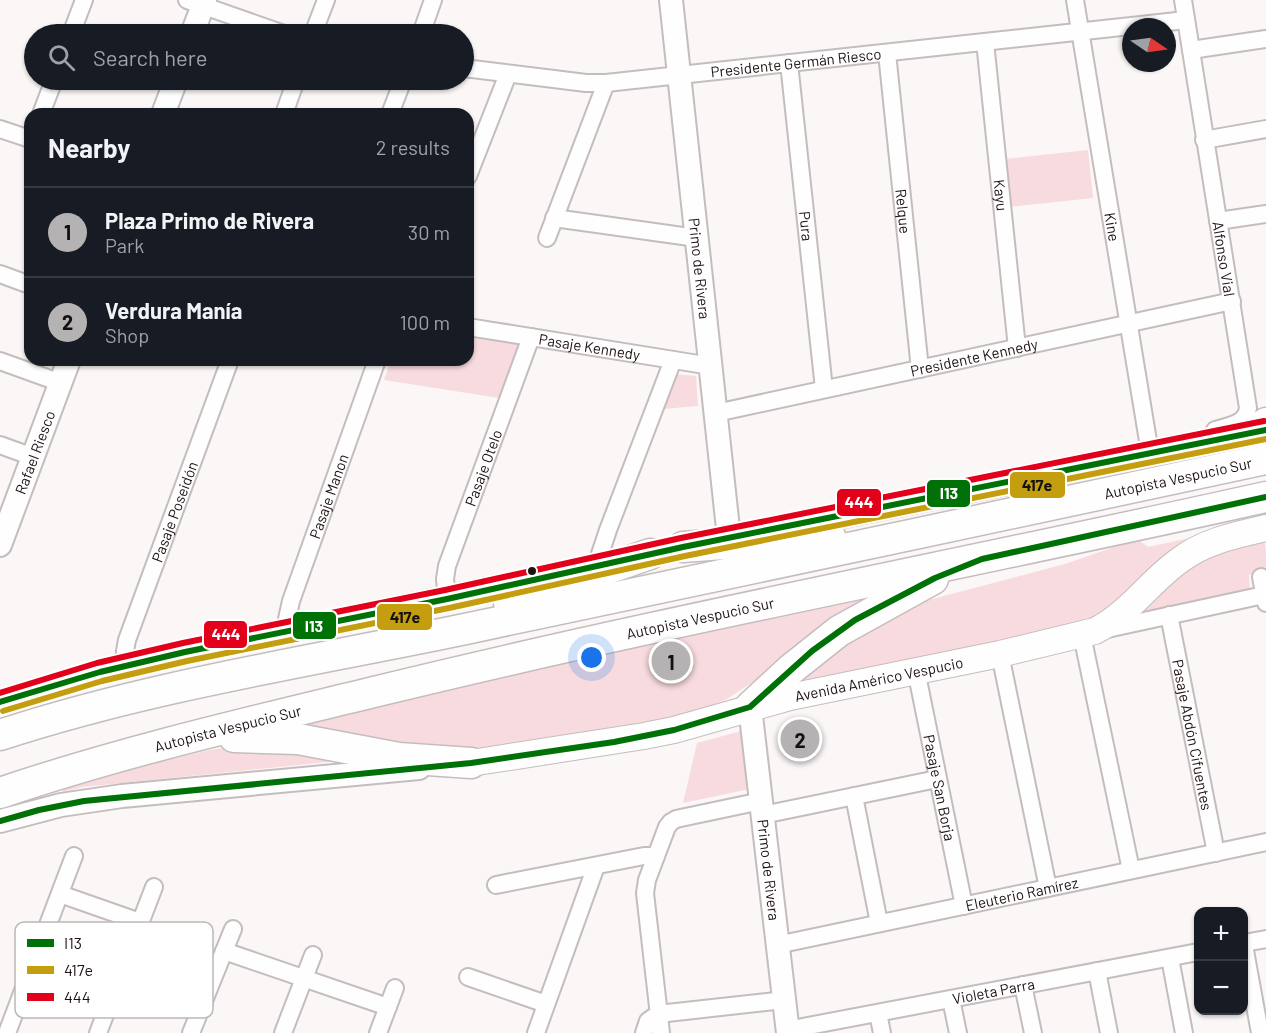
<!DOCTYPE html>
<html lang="en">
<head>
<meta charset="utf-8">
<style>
  :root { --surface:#171b24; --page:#20242c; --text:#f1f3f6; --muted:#9ea1a6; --line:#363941; --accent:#b5b2b3 }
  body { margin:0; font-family:Barlow,sans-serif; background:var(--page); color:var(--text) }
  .controls { position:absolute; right:18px; bottom:18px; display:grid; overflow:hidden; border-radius:12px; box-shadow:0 2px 4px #0004 }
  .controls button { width:54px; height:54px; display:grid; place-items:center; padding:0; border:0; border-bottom:2px solid var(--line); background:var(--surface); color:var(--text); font:30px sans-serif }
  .compass { position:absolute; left:1122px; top:18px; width:54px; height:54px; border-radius:50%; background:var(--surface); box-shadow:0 2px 4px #0004; rotate:103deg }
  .you { position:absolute; left:592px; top:658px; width:21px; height:21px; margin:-15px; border:4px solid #fff; border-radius:50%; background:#1a73e8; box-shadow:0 0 0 9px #1a73e833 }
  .badge { display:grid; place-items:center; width:39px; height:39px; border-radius:50%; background:var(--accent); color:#111; font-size:20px; font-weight:700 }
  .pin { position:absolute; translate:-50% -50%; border:3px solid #fff; box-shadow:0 2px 6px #0006 }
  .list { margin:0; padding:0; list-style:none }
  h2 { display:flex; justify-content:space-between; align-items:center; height:78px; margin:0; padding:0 24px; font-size:26px }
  h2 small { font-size:20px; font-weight:400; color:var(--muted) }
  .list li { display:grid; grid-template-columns:39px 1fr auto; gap:18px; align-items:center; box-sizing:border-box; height:90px; padding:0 24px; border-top:2px solid var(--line) }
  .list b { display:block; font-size:22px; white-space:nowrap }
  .list p { margin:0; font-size:20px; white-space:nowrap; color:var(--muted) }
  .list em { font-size:20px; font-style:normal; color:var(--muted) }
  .icon { flex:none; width:33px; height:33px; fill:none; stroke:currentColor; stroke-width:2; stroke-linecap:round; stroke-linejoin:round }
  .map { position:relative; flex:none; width:1266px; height:1033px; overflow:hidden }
  .search { position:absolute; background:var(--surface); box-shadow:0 2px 4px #0004; left:24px; top:24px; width:450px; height:66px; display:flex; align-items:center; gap:15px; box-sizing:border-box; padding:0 21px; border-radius:33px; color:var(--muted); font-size:22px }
  .panel { position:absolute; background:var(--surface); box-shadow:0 2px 4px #0004; left:24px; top:108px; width:450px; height:258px; border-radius:18px }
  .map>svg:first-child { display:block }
</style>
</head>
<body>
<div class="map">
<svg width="1266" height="1033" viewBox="0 0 1266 1033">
  <rect width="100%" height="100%" fill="#fbf7f7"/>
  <!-- green -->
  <path fill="#f8dbde" d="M1088 150 1093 198 1009 207 1004 159Z
    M468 336 519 344 499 398 384 380 391 360H468Z
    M675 374 696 376 698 406 663 409Z
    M1190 538 1161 560 1110 611 1083 624 765 695 809 662 917 603 1065 564 1137 539 1148 547Z
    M1264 539 1266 550V571L1249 575 1250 591 1134 619 1190 564 1230 545Z
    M870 597 834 617 759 678 727 699 679 719 488 748 439 749 405 746 271 722Z
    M741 731 750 789 683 803 697 743Z
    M240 745 367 758 83 787 63 792 61 786 205 751Z"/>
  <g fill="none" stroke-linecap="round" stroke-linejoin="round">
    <!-- street casing -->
    <g stroke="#c5bdbd" stroke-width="20">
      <g id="street">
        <path d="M187 0 284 34"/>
        <path id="s1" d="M1075 0 1150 453 1157 451"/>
        <path id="s2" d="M1183 0 1248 408C1246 424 1229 426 1215 430"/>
        <path d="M71 34 84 0"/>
        <path d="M313 34 326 0"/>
        <path d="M421 34 433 0"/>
        <path id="s3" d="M985 42 1017 348"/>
        <path d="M1191 50 1266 39"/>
        <path id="s4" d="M887 53 920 369"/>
        <path id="s5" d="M789 63 824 389"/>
        <path id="s6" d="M464 68 586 83H606L1186 20"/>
        <path d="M41 114 54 80"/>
        <path d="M284 114 296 80"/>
        <path d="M390 114 403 80"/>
        <path d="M0 129 30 139"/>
        <path d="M1204 140 1266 129"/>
        <path d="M468 176 508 74"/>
        <path d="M554 218 697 238"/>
        <path d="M1218 221 1266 214"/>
        <path d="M547 238 606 83"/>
        <path d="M0 274 30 285"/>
        <path id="s7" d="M468 327 711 366"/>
        <path d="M0 361 61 383"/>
        <path id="s8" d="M716 413 1232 301"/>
        <path d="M0 445 33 457"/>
        <path d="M596 566 608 530 673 360"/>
        <path d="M1261 577 1266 603"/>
        <path id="s9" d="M447 599 445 579 447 566 531 337"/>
        <path id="s10" d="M1169 615 1216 853"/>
        <path d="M1107 629 1264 595"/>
        <path id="s11" d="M289 631 287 619 291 601 377 360"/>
        <path d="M1082 635 1131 870"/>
        <path d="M1000 654 1048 888"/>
        <path id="s12" d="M126 665 125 651 127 640 230 360"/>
        <path id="s13" d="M916 670 964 906"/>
        <path d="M854 796 879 923"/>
        <path d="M763 815 937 779"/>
        <path d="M496 885 644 856H656"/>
        <path d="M60 894 140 922"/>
        <path d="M1244 943 1266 939"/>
        <path id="s14" d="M777 945 1266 842"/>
        <path d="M1244 945 1260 1033"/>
        <path d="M224 951 388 1007"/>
        <path d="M1170 958 1184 1033"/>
        <path d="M1097 971 1109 1033"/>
        <path d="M468 977 546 1004"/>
        <path d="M1023 985 1033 1033"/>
        <path d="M951 999 958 1033"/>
        <path d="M878 1013 882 1033"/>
        <path id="s15" d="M787 1030 1198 952"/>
        <path d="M7 1033 74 856"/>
        <path d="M98 1033 154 887"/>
        <path d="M191 1033 233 929"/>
        <path d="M283 1033 313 955"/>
        <path d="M378 1033 395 988"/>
        <path d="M536 1033 596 866"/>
        <path d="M644 1033 648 1021 658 1014 784 1000"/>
        <path d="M661 1033 645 893 647 880 667 827 671 822 676 819 761 801"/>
      </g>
    </g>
    <!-- secondary casing -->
    <g stroke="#c5bdbd" stroke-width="26">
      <g id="secondary">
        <path id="s16" d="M671 0 729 538"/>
        <path d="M192 34 205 0"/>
        <path d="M163 114 176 80"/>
        <path id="s17" d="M0 545 69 360"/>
        <path d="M0 702 126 665 554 575"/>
        <path id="s18" d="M750 707 788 1033"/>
        <path d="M0 821 61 805 122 796 419 768"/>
      </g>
    </g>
    <!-- primary casing -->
    <g stroke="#c5bdbd" stroke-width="28">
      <g id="primary">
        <path d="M769 530 1266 430"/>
        <path id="s19" d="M471 763 644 736 674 730 790 697 1000 654 1095 631C1130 613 1149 582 1180 560 1205 541 1236 535 1266 528"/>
      </g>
    </g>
    <!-- highway casing -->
    <g stroke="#c5bdbd" stroke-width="33">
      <g id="highway">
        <path d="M1255 432 1266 423"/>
        <path d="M683 547 830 536"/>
        <path d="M509 603 650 554"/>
        <path d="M750 707 790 670 839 631 933 579"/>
        <path id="s20" d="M0 735C153 685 313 661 470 628 735 572 1001 516 1266 459"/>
        <path d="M234 737 298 739 399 758 471 763"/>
        <path id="s21" d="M0 793C124 751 251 722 378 691 673 619 970 563 1266 497"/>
      </g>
    </g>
    <!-- street -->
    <use href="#street" stroke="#fefefe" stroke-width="16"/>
    <!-- secondary -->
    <use href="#secondary" stroke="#fefefe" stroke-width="22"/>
    <!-- primary -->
    <use href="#primary" stroke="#fefefe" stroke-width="26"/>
    <!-- highway -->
    <use href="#highway" stroke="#fefefe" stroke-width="30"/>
    <!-- bus-1 casing -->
    <g stroke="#fff" stroke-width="10">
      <path id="bus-1" d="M0 702 100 672 185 652 447 599 683 547 1266 430
        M0 821 39 810 84 801 471 763 614 742 674 730 750 707 812 651 855 620 935 578 982 559 1266 497"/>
    </g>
    <!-- bus-2 casing -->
    <g stroke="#fff" stroke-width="10">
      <path id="bus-2" d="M3 711 102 681 187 661 449 608 685 556 1266 439"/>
    </g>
    <!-- bus-3 casing -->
    <g stroke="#fff" stroke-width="10">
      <path id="bus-3" d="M0 693 97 663 183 643 445 590 681 538 1264 421"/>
    </g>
    <!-- bus-1 -->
    <use href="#bus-1" stroke="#007106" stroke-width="6"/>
    <!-- bus-2 -->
    <use href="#bus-2" stroke="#c49e0e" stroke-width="6"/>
    <!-- bus-3 -->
    <use href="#bus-3" stroke="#e2001a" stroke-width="6"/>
  </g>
  <!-- markers -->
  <circle fill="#1d1112" stroke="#fff" stroke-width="2" cx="532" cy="571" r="5"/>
  <g text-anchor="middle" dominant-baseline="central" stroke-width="4.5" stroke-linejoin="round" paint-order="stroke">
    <!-- street labels -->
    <g font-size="15" fill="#1d1112" stroke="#fff">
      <text stroke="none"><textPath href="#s6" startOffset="334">Presidente Germán Riesco</textPath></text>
      <text stroke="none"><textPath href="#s3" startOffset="154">Kayu</textPath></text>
      <text stroke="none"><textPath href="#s4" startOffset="159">Relque</textPath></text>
      <text stroke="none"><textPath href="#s5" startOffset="164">Pura</textPath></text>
      <text stroke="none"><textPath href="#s1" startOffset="230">Kine</textPath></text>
      <text stroke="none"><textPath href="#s2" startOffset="262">Alfonso Vial</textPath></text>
      <text stroke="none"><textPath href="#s16" startOffset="270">Primo de Rivera</textPath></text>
      <text stroke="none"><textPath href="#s7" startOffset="123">Pasaje Kennedy</textPath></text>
      <text stroke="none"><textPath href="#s8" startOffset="264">Presidente Kennedy</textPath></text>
      <text stroke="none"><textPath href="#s17" startOffset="99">Rafael Riesco</textPath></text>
      <text stroke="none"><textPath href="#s9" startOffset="138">Pasaje Otelo</textPath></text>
      <text stroke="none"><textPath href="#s20" startOffset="1206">Autopista Vespucio Sur</textPath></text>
      <text stroke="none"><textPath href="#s11" startOffset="142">Pasaje Manon</textPath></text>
      <text stroke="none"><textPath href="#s12" startOffset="162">Pasaje Poseidón</textPath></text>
      <text stroke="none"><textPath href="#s21" startOffset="722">Autopista Vespucio Sur</textPath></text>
      <text stroke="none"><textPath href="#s19" startOffset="417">Avenida Américo Vespucio</textPath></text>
      <text stroke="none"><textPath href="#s21" startOffset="237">Autopista Vespucio Sur</textPath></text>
      <text stroke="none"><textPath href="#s10" startOffset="122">Pasaje Abdón Cifuentes</textPath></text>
      <text stroke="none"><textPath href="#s13" startOffset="120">Pasaje San Borja</textPath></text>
      <text stroke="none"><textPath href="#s18" startOffset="164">Primo de Rivera</textPath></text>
      <text stroke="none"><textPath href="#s14" startOffset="250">Eleuterio Ramírez</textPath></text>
      <text stroke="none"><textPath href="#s15" startOffset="210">Violeta Parra</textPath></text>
    </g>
  </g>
  <!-- legend -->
  <rect x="15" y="922" width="198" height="96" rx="9" fill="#fff" stroke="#bbb8b8" stroke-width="1.5"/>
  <rect x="27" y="939" width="27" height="8" fill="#007106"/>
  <rect x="27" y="966" width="27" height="8" fill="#c49e0e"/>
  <rect x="27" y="993" width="27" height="8" fill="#e2001a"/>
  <g font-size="16" fill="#1d1112">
    <text x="64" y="949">I13</text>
    <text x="64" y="976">417e</text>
    <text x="64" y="1003">444</text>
  </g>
  <g stroke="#fff" stroke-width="2">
    <rect x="1009" y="471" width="57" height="28" rx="6" fill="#c49e0e"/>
    <rect x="926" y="479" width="45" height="29" rx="6" fill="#007106"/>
    <rect x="836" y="488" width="46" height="29" rx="6" fill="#e2001a"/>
    <rect x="376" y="603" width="57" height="28" rx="6" fill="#c49e0e"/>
    <rect x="292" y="611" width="45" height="29" rx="6" fill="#007106"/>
    <rect x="203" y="620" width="45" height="29" rx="6" fill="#e2001a"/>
  </g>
  <g font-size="16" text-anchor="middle" font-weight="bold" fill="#fff">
    <text x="949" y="499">I13</text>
    <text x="859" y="508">444</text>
    <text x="314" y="632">I13</text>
    <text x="226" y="640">444</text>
  </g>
  <g font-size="16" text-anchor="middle" font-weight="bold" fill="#111">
    <text x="1037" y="491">417e</text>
    <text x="405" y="623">417e</text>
  </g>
</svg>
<div class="controls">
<button>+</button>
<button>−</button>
</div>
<svg class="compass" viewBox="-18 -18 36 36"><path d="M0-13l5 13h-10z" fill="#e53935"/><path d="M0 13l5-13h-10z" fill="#9ea1a6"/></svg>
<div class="you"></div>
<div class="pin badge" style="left:671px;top:661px">1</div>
<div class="pin badge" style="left:800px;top:739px">2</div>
<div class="search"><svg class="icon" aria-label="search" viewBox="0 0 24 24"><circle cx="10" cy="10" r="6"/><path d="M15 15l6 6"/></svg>Search here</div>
<section class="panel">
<h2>Nearby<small>2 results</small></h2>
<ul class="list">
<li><span class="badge">1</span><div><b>Plaza Primo de Rivera</b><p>Park</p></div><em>30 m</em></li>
<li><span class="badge">2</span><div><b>Verdura Manía</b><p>Shop</p></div><em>100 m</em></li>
</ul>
</section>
</div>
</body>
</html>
